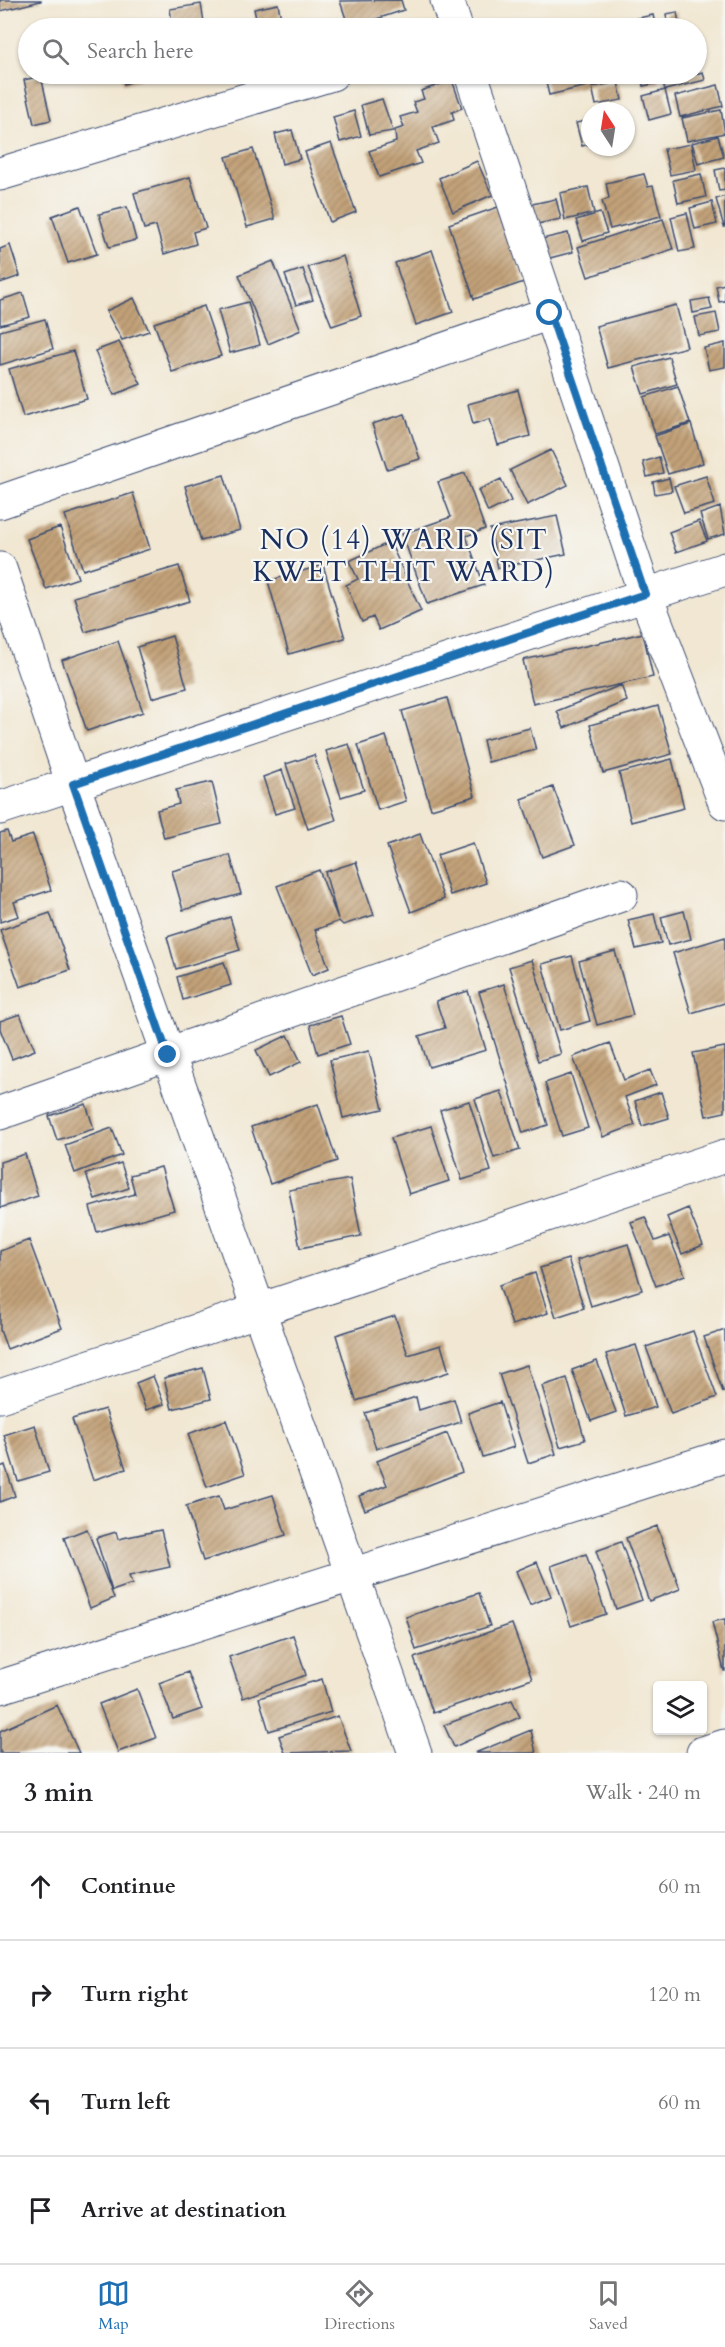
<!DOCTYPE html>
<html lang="en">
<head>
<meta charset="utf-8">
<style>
  :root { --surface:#fff; --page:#f6f6f6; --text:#202124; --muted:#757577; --line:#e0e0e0; --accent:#1f6fb2 }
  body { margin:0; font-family:Cardo,serif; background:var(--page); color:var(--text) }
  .controls { position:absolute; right:18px; bottom:18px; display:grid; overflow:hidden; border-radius:6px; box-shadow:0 2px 4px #0004 }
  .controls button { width:54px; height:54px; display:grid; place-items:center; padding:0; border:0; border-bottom:2px solid var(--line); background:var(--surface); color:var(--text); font:30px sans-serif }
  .compass { position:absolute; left:581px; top:102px; width:54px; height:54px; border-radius:50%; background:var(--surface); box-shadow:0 2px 4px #0004; rotate:348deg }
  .stop { position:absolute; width:18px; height:18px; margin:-14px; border:4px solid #1f6fb2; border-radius:50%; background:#fff }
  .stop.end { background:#1f6fb2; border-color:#fff; box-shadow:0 2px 6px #0008 }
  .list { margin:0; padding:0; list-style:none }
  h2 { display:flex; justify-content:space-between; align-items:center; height:78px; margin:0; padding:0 24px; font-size:26px }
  h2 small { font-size:20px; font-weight:400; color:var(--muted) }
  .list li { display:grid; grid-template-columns:39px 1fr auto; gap:18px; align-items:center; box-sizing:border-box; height:108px; padding:0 24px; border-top:2px solid var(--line) }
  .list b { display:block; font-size:22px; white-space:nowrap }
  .list em { font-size:20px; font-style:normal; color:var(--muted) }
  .icon { flex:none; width:33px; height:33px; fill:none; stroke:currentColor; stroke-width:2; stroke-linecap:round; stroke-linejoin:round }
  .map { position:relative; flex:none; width:725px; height:1753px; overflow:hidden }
  .search { position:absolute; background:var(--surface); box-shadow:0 2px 4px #0004; left:18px; right:18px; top:18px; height:66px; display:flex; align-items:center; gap:15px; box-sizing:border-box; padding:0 21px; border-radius:33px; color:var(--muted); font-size:22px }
  .sheet { height:510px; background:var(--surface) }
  nav { display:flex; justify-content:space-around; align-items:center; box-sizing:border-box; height:84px; border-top:2px solid var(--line); background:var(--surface); font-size:16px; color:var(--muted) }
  nav a { display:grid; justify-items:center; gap:3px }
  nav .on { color:var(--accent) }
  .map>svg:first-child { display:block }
</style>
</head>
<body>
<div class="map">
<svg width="725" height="1753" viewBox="0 0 725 1753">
  <defs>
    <pattern id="building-hatch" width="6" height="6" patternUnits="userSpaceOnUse" patternTransform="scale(1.5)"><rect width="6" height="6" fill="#c3a278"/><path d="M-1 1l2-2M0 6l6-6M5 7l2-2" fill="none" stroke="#9e8466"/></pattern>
  </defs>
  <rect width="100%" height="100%" fill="#f6f6f2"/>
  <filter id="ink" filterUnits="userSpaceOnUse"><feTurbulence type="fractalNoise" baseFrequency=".0167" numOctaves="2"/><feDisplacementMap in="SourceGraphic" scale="12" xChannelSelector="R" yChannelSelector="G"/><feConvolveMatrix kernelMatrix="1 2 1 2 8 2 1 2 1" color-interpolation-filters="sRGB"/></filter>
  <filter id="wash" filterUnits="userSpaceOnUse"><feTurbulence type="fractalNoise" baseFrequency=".008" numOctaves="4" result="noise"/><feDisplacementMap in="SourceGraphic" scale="24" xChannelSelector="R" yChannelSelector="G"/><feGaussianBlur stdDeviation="1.35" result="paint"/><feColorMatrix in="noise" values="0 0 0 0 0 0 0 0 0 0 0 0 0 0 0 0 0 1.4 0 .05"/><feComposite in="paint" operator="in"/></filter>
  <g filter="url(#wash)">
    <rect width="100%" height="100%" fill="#f1e7d2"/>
    <g id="blocks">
      <!-- building -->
      <path fill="url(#building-hatch)" d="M0 0H41V1L0 11Z
        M401 0 404 10 349 28 340 1Z
        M201 4 205 28H173L170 9Z
        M278 4 283 28H258L254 9Z
        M677 12 679 24 668 26 666 14Z
        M653 15 656 28H635L633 19Z
        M703 72 705 80 665 90 663 82Z
        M121 74H141L142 78 124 84Z
        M544 74H602L604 82 549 95Z
        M641 74H657L659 83 643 86Z
        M41 76 51 120 34 124 24 80Z
        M452 80 462 108 452 112 454 120 433 127 439 143 416 151 421 163 379 177 369 151 396 142 395 130 404 127 400 117 417 112 413 102 424 99 421 91Z
        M618 82 622 100 596 105 592 87Z
        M718 85 723 106 680 117 675 96Z
        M665 90 671 114 649 120 643 96Z
        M382 99 393 131 369 135 361 105Z
        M721 110 725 133 687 141 682 118Z
        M354 111 361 136 340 142 333 117Z
        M590 120V144L582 146 576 123Z
        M292 130 300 159 282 164 275 134Z
        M718 136 724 157 698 164 692 143Z
        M331 143 356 212 330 222 305 152Z
        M691 144 696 170 670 175 664 149Z
        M253 149 275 219 247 227 226 157Z
        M477 161 492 195 453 212 439 178Z
        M725 168V190L719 191 715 170Z
        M644 174 648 187 653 186 661 216 610 229 602 201 609 198 606 183Z
        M701 174 706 197 678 203 673 180Z
        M190 177 206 228 193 232 196 244 164 254 156 226 144 229 134 193Z
        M588 187 594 213 565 220 560 193Z
        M725 196V227H724L716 199Z
        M556 199 561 219 537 224 532 204Z
        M712 202 717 224 695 229 690 208Z
        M80 206 97 254 68 263 52 216Z
        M127 207 136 240 109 247 99 214Z
        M498 207 524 282 474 299 449 224Z
        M600 213 607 233 583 241 576 220Z
        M687 213 695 249 679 252 671 217Z
        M663 219 673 249 588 277 578 247Z
        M568 233 573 252 546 259 542 239Z
        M10 245 20 276 0 283V249Z
        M432 250 453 312 416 325 395 263Z
        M343 256 361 316 332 326 308 267Z
        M273 261 301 330 268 344 239 275Z
        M303 269 313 300 296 305 285 275Z
        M725 284V301L719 302 716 286Z
        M23 293 30 317 0 325V300Z
        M134 298 149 331 122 340 106 311Z
        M709 298 712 309 693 313 691 301Z
        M248 302 260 345 230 353 218 310Z
        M676 305 687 347 608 368 596 326Z
        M204 306 221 356 172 372 154 323Z
        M716 313 720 332 699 336 695 317Z
        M45 319 53 349 0 365V331Z
        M119 342 141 384 114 395 95 351Z
        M725 343V367L709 370 704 348Z
        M73 351 87 399 23 417 9 369Z
        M669 357 677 384 643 394 634 367Z
        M678 386 690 423 655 434 644 397Z
        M518 390 530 436 498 445 490 419 473 424 468 404Z
        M405 414 420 459 387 469 372 424Z
        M691 424 703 463 668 474 655 436Z
        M551 450 568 485 527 505 510 470Z
        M659 457 663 473 647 477 643 462Z
        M465 473 485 529 466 536 484 585 427 604 402 534 451 517 438 482Z
        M224 475 240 530 201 541 185 486Z
        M706 476 715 504 684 513 674 486Z
        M669 478 672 491 655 494 653 482Z
        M501 479 511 501 488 512 478 490Z
        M133 493 150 549 83 570 65 515Z
        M720 507 725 534 708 539 700 514Z
        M557 516 566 554 498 568 490 529Z
        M699 521 707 541 676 552 669 532Z
        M60 527 78 578 46 589 27 539Z
        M390 542 421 611 379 630 373 617 362 622 346 585 358 579 349 561Z
        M323 565 345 638 289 654 268 581Z
        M179 566 190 601 85 632 74 597Z
        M643 633 653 677 533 704 523 660Z
        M172 636 187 688 152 698 137 647Z
        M118 641 143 712 87 731 62 660Z
        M621 685 627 701 564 728 557 711Z
        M447 698 475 796 431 809 402 711Z
        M658 706 672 754 603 773 590 725Z
        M530 728 536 750 488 762 483 740Z
        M386 736 406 801 378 810 358 745Z
        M349 744 364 790 341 797 326 751Z
        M314 755 336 820 308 829 286 764Z
        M672 759 684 808 631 822 619 773Z
        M282 770 295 808 275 814 263 777Z
        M212 782 222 824 164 838 157 810 179 804 176 790Z
        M553 787 575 845 542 857 521 799Z
        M7 831 11 842 33 835 51 890 14 902 19 916 0 922V833Z
        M420 834 444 899 411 912 387 846Z
        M473 843 486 883 450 895 437 855Z
        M230 855 241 894 183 910 172 871Z
        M356 862 374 915 343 925 339 921 315 930 329 968 312 975 277 886 319 870 338 919 325 872Z
        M684 911 691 939 668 945 661 917Z
        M50 913 70 970 20 987 0 930Z
        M654 914 661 943 636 949 628 920Z
        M230 917 240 950 176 969 167 937Z
        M725 937V1003L691 1013 673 953Z
        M615 951 633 1015 597 1025 579 961Z
        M572 956 590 1021 560 1030 542 964Z
        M532 960 561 1054 538 1061 509 967Z
        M224 962 231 985 183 1000 177 977Z
        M504 984 548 1125 523 1133 479 992Z
        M468 991 486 1050 429 1067 419 1036 445 1028 436 1001Z
        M20 1014 35 1050 12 1059 0 1029V1021Z
        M341 1016 350 1044 318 1054 310 1025Z
        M288 1035 301 1062 269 1077 256 1050Z
        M610 1043 624 1080 650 1070 656 1085 625 1097 635 1125 603 1137 573 1057Z
        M725 1047V1112L706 1116 693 1053Z
        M369 1051 383 1109 343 1118 330 1060Z
        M571 1074 588 1128 562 1136 545 1083Z
        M501 1091 520 1150 494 1158 475 1099Z
        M661 1092 669 1118 642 1126 635 1101Z
        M469 1101 491 1171 462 1180 440 1110Z
        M86 1104 94 1129 57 1140 49 1116Z
        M318 1104 337 1161 270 1184 251 1127Z
        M431 1126 449 1181 409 1194 391 1138Z
        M112 1128 122 1155 75 1173 65 1145Z
        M25 1154 38 1196 0 1208V1162Z
        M121 1163 129 1188 95 1199 86 1174Z
        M161 1167 174 1210 97 1232 90 1207 135 1194 130 1175Z
        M350 1179 361 1236 300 1248 289 1190Z
        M688 1208 703 1245 682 1254 667 1217Z
        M645 1217 655 1241 669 1236 685 1275 656 1286 631 1222Z
        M29 1240 62 1328 7 1349 0 1330V1251Z
        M628 1244 642 1290 591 1306 577 1260Z
        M568 1259 584 1308 556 1317 540 1268Z
        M535 1273 548 1313 512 1325 499 1285Z
        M395 1316 408 1355 441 1345 449 1372 356 1401 336 1335Z
        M725 1330V1391L723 1392 704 1337Z
        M693 1331 717 1397 671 1414 646 1347Z
        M636 1345 656 1407 626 1416 606 1354Z
        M597 1361 616 1412 591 1421 572 1370Z
        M527 1365 556 1454 528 1463 499 1374Z
        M203 1368 211 1399 172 1409 164 1378Z
        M153 1376 164 1404 146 1410 136 1383Z
        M567 1378 585 1440 560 1447 542 1386Z
        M416 1397 419 1410 454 1399 461 1422 376 1449 365 1413Z
        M500 1402 514 1447 483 1457 468 1413Z
        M105 1409 126 1469 93 1480 72 1419Z
        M226 1420 245 1474 207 1487 188 1434Z
        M35 1425 49 1472 18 1481 4 1435Z
        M447 1433 462 1472 365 1510 359 1496 387 1485 377 1461Z
        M5 1465 15 1496 0 1502V1467Z
        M273 1495 286 1535 203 1561 186 1506 219 1496 224 1510Z
        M657 1526 680 1589 649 1601 626 1538Z
        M87 1529 114 1598 90 1608 64 1538Z
        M161 1530 170 1567 129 1576 132 1584 112 1591 96 1538 116 1532 118 1539Z
        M621 1542 642 1600 616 1609 596 1551Z
        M586 1554 606 1614 571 1626 551 1566Z
        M537 1562 551 1596 530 1605 516 1571Z
        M479 1593 490 1626 416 1650 406 1617Z
        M725 1619V1671H724L712 1622Z
        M512 1624 532 1679 433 1713 414 1658Z
        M293 1635 306 1675 243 1698 229 1657Z
        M188 1672 202 1709 173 1719 159 1683Z
        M322 1679 331 1712 269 1731 259 1698Z
        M137 1689 156 1738 118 1752 99 1704Z
        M512 1700 520 1717 454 1747 444 1725Z
        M57 1705 79 1753H0V1731Z
        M338 1716 351 1751 285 1753 279 1736Z
        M531 1730 536 1753H475Z"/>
    </g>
  </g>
  <g filter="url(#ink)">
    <use href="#blocks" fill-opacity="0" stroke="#3b4b6f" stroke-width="1.5"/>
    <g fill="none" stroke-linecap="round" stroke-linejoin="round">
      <!-- street casing -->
      <g stroke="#3b4b6f" stroke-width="35">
        <path id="street" d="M447 0 456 28
          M471 74 645 594 725 803
          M0 174 332 74
          M0 502 550 313
          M0 569 73 784 415 1753
          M0 808 725 569
          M0 1113 621 895
          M0 1396 725 1156
          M0 1687 725 1456
          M703 1753 725 1746"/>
      </g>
      <!-- street -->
      <use href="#street" stroke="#fff" stroke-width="33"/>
    </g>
  </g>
  <g fill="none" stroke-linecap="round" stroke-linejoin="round" filter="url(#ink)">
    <!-- route -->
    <path stroke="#1f6fb2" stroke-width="8" d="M168 1055 73 784 645 594 550 313"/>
  </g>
  <g text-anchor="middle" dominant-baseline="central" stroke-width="4.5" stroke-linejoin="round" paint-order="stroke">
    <!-- quarter labels -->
    <g font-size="28" letter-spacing="1.5" fill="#1b2f5e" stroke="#f6f6f2">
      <text x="404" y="540">NO (14) WARD (SIT<tspan x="404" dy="32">KWET THIT WARD)</tspan></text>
    </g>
  </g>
</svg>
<div class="controls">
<button><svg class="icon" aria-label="layers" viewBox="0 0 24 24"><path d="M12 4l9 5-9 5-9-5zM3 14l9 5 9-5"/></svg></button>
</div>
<svg class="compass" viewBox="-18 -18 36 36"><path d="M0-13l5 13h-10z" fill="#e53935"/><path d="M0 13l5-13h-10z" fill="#757577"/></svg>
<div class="stop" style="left:550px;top:313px"></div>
<div class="stop end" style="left:168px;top:1055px"></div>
<div class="search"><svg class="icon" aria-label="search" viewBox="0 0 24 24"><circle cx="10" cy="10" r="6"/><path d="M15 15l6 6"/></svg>Search here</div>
</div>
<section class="sheet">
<h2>3 min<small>Walk · 240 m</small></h2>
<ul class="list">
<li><svg class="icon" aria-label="ahead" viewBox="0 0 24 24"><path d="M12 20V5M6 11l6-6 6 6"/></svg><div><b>Continue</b></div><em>60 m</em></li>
<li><svg class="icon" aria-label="right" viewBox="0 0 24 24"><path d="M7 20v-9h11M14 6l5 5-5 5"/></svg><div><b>Turn right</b></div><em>120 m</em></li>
<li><svg class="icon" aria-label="left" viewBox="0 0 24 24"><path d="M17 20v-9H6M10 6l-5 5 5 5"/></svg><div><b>Turn left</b></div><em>60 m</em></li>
<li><svg class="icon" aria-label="arrive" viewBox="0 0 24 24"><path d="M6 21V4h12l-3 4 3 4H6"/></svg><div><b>Arrive at destination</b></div></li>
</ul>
</section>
<nav>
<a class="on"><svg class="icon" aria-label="map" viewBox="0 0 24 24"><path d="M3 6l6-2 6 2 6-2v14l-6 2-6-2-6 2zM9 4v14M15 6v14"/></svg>Map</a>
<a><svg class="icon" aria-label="directions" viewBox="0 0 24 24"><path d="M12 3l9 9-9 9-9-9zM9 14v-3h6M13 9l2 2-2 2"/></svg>Directions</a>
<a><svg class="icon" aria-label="saved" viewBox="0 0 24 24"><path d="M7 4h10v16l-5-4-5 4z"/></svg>Saved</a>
</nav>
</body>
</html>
